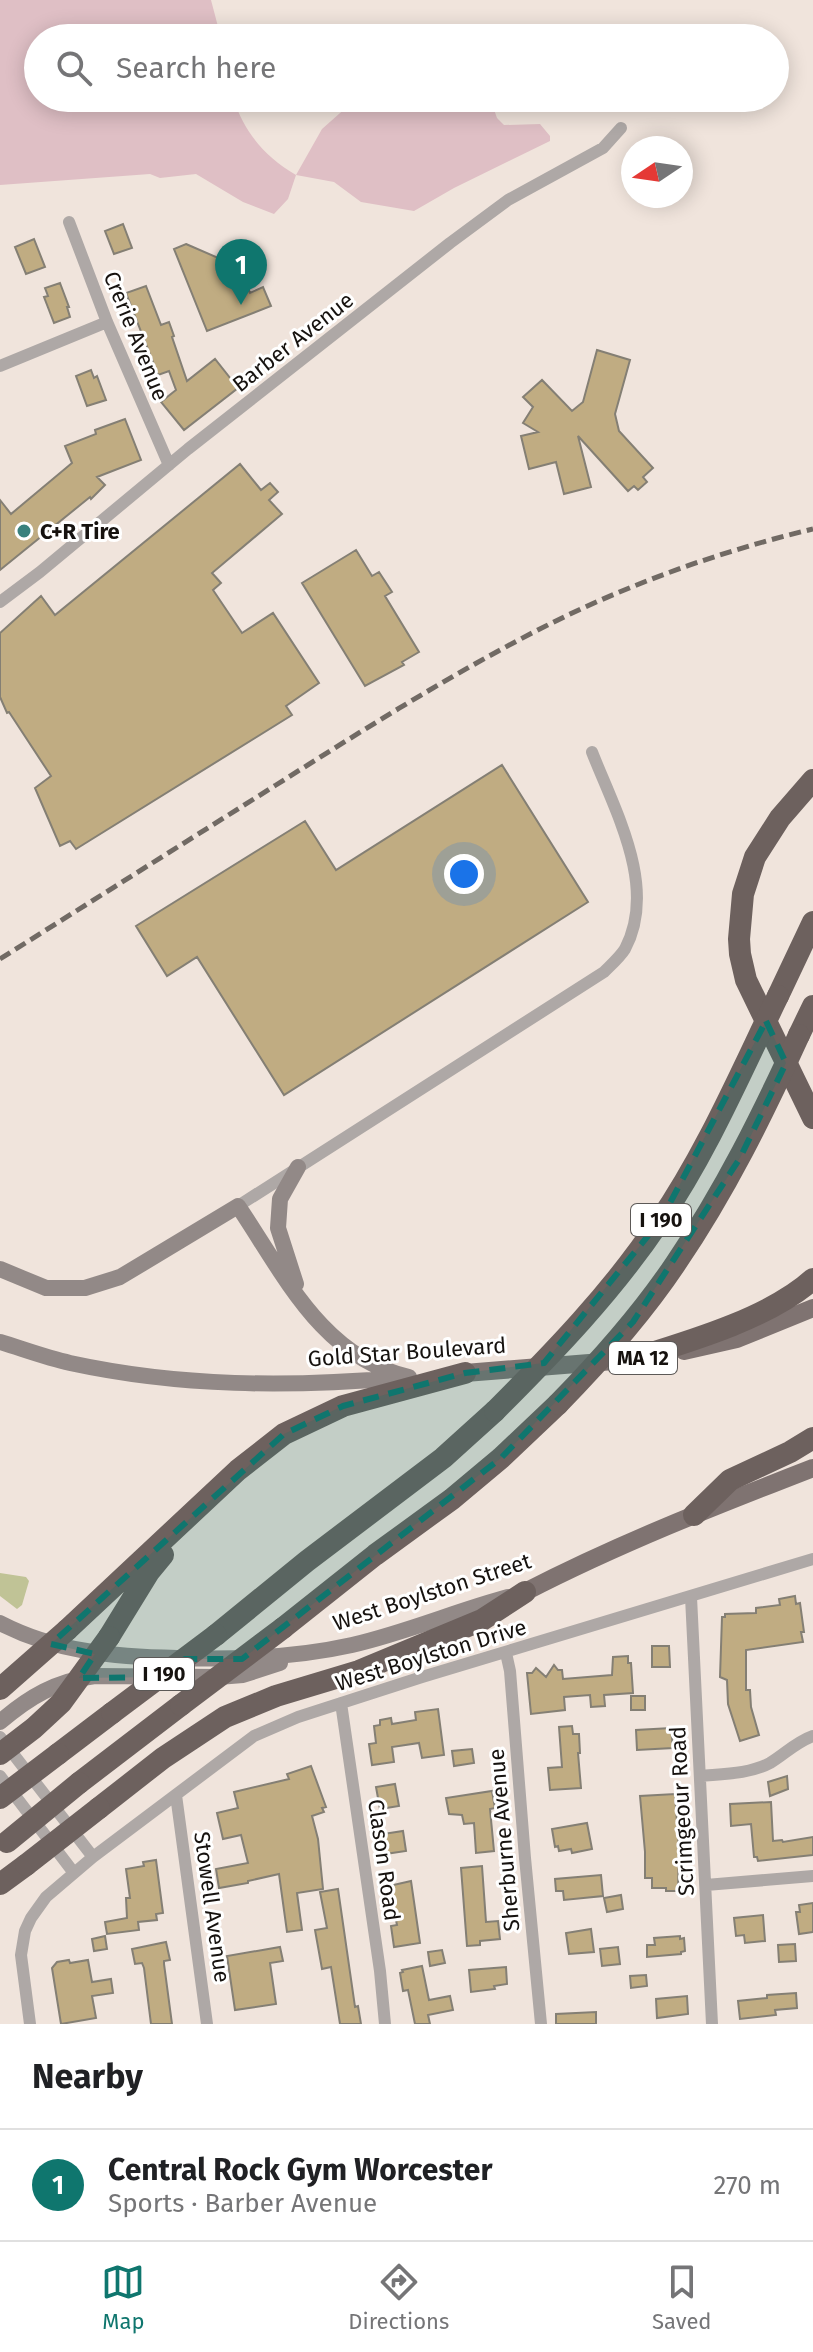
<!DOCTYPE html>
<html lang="en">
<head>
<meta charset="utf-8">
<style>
  :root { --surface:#fff; --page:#f6f6f6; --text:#202124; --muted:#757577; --line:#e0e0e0; --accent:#0f766e }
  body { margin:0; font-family:"Fira Sans",sans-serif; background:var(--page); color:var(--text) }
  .compass { position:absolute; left:621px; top:136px; width:72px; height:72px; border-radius:50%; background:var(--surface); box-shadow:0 4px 20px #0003; rotate:257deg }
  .you { position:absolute; left:464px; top:874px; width:28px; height:28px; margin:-20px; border:6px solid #fff; border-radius:50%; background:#1a73e8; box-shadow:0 0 0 12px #1a73e833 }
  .badge { display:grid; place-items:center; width:52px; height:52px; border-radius:50%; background:var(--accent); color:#fff; font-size:26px; font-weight:700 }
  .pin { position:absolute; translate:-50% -66px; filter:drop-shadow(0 2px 4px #0008) }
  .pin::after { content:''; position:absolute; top:42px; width:28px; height:24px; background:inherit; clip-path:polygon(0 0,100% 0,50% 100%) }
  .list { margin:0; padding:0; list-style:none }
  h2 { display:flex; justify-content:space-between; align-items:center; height:104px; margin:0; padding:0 32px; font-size:34px }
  h2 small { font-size:26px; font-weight:400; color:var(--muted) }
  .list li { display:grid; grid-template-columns:52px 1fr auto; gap:24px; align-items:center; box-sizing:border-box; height:112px; padding:0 32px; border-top:2px solid var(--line) }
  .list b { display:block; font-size:30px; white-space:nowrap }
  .list p { margin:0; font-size:26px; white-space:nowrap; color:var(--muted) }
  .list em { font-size:26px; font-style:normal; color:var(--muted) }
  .icon { flex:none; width:44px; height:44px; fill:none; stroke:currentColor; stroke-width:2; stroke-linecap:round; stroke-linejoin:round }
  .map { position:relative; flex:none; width:813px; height:2024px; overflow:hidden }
  .search { position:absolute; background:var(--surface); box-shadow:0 4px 20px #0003; left:24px; right:24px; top:24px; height:88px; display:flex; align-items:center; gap:20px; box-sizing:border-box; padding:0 28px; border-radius:44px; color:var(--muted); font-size:30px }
  .sheet { height:216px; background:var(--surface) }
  nav { display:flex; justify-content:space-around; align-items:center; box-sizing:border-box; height:112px; border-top:2px solid var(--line); background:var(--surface); font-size:22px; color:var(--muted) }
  nav a { display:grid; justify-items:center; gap:4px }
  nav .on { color:var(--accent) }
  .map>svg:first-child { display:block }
</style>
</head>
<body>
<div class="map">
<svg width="813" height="2024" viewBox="0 0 813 2024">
  <rect width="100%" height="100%" fill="#f0e4dc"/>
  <!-- green -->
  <path fill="#dfbfc5" d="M0 0H211L221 38H38V98H233C245 133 264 156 296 175L322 129 357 98H490L497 118 504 125 540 124 550 136V141L454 188 414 211 361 202 334 182 296 175 288 199 274 214 243 202 196 174 160 178 150 174 0 185Z"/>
  <!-- water -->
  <path fill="#c0c396" d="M0 1573 26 1577 29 1581 22 1605 17 1609 0 1596Z"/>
  <!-- building -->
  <path fill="#c0ac82" stroke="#847f74" stroke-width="2" d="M123 224 132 248 114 254 105 231Z
    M34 239 45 267 26 274 15 247Z
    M186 244 239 267 250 293 263 287 271 306 207 331 174 249Z
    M60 283 69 307H67L70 317 54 323 44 297 48 296 45 288Z
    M146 286 161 325 169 322 174 336 172 337 187 381 215 359 238 388 184 430 161 402 176 390 169 371 158 375 126 293Z
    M597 350 630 360 615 414 619 431 653 468 643 477 647 482 638 490 634 486 628 491 578 436 591 487 564 494 556 462 529 469 521 436 538 432 523 423 533 407 523 397 542 380 572 411 583 402Z
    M91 370 94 378 97 376 106 400 87 406 76 376Z
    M125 419 141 460 97 477 105 485 91 499 90 497 0 570V500L11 514 72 463 65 446 96 434 95 430Z
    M240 464 261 490 270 483 278 492 269 500 282 514 212 573 221 583 213 590 242 633 273 613 319 683 286 706 292 715 76 849 70 841 60 846 35 788 51 776 9 712 7 713 0 697V633L41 596 55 615Z
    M356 550 372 576 379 572 392 592 385 596 419 652 402 662 404 665 365 686 302 583Z
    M502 765 588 902 284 1095 197 957 167 976 136 926 305 821 336 870Z
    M795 1596 796 1604 800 1603 804 1632H801L803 1642 746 1650V1690H750L751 1707 759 1735 740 1741 728 1704 727 1680 720 1677 722 1617H725V1614L756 1613V1608L780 1605 779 1599Z
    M652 1646H669L670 1667H652Z
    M628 1656V1663H631L633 1693 604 1695 605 1706 591 1707 590 1695 564 1697 565 1710 531 1714 527 1673H532L536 1668 546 1677 554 1665 558 1670H562L563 1679 612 1675 613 1657Z
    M631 1696H645V1710H631Z
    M438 1709 444 1755 422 1758 419 1743 392 1747 394 1762 372 1765 369 1744 376 1743 374 1726 380 1725V1720L391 1718 392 1724 416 1720 415 1712Z
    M572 1726 573 1734H579L580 1753H578L581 1788 550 1790 548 1768 562 1767 559 1727Z
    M671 1728 673 1748 637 1750 636 1730Z
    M472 1749 474 1763 454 1766 452 1751Z
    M311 1766 326 1807 322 1808 324 1812 312 1816 318 1839 323 1889 297 1893 302 1930 287 1932 279 1874 248 1881V1883L219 1888 216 1869 248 1863 241 1835 223 1839 217 1813 238 1808 234 1792 289 1779 287 1774Z
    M787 1776 788 1789 770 1796 768 1782Z
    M395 1784 399 1806 380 1809 376 1787Z
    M492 1791 495 1808 490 1809 494 1851 476 1853 474 1823 464 1824 462 1815 449 1814 446 1798Z
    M675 1794 679 1850 678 1891H666V1888H652V1878H645V1852L640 1796Z
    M771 1802 773 1841 782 1840 783 1842 813 1837V1855L758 1861 757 1857H754L751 1824 731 1826 730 1804Z
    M587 1823 592 1849 572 1853 571 1849 559 1851 558 1846 555 1847 552 1829Z
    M403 1831 406 1851 385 1854 383 1834Z
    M156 1860 163 1913 156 1914 157 1920 138 1922 139 1930 107 1934 105 1922 127 1918 126 1898H130L126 1869 144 1866 143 1862Z
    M482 1866 486 1922 498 1921 500 1939 480 1941V1945L467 1946 461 1868Z
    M601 1875 603 1896 564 1900 563 1891H556L555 1879Z
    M411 1881 420 1943 394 1947 391 1926 397 1925 389 1886Z
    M338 1889 355 2007 358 2006 361 2024H340L331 1967 322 1969 315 1930 327 1928 320 1892Z
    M621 1895 623 1909 607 1912 604 1898Z
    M813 1903V1932L799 1934 796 1912H800L799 1905Z
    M763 1915 765 1941 745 1943 744 1935 736 1936 734 1918Z
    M591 1929 594 1952 569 1954 566 1933Z
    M105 1936 107 1949 94 1951 92 1939Z
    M680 1936V1939L684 1938 685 1951 681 1952V1954L647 1957V1945H655L654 1938Z
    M166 1942 170 1960 164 1961V1964L172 2024H151L144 1968 142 1963 135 1964 132 1949Z
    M795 1944 796 1961 779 1962 778 1945Z
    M280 1947 283 1961 270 1963 276 2004 235 2010 227 1956Z
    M618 1947 620 1964 602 1966 600 1949Z
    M442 1950 445 1963 430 1966 428 1952Z
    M69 1960 70 1963 88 1960 92 1982 111 1979 113 1993 92 1996 96 2018 61 2024 52 1968 57 1962Z
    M422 1966 429 2000 450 1996 453 2010 428 2015 430 2024H415L408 1990 403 1991 400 1973 403 1972 402 1970Z
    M506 1967 507 1984 494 1986 495 1989 471 1992 469 1970Z
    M646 1975 647 1986 631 1988 630 1976Z
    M796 1993 797 2008 775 2010 776 2015 740 2019 738 2001 767 1998V1995Z
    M687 1996 688 2014 657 2018 656 1999Z
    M596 2012V2024H556V2014Z"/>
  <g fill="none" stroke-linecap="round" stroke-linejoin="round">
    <!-- minor -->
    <path stroke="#aea8a6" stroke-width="12" d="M69 222 107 322 169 465
      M0 366 107 322
      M0 602 40 572 188 449 450 243 508 200 603 148 621 128
      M238 1206 604 972C611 965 620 957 625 949 658 887 615 811 592 752
      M691 1597 712 2024
      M506 1653 510 1671 525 1858 541 2024
      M341 1703 380 1971 385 2024
      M0 1737 93 1857
      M0 1776 74 1873
      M701 1776C723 1774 750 1774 770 1763 785 1754 796 1742 813 1736
      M176 1795 207 2024
      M706 1885 813 1876
      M30 2024 21 1955 25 1931 31 1918 46 1897 93 1857 254 1736 298 1717 422 1677 813 1559"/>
    <!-- secondary -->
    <path stroke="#928987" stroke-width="16" d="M0 1269 46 1288H85L120 1277 238 1206C284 1274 322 1358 409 1377
      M296 1284 278 1228 280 1199 298 1167
      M0 1342C23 1349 47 1358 70 1363 181 1387 288 1387 400 1378
      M0 1623C56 1652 115 1657 177 1658 236 1660 294 1658 352 1645 405 1633 456 1611 508 1597
      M0 1722C29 1697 56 1681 95 1676L218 1677 243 1675 280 1663"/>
    <!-- primary -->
    <path stroke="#7f7371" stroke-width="18" d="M684 1351 737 1339 813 1308
      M465 1373 639 1359
      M525 1592C618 1544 715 1506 813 1468"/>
    <!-- motorway -->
    <path stroke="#6d615e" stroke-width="22" d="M813 780 780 818 755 857 743 894 739 939 740 954 746 980 813 1118
      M778 996 813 922
      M799 1035 813 1006
      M626 1361C684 1343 769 1319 813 1279
      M694 1515 730 1480 790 1452 813 1438
      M283 1628 375 1555 452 1499 501 1458 558 1404
      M67 1630 238 1470 284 1434 343 1406 465 1373
      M216 1635 307 1561 443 1458 495 1411
      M109 1637 149 1572 163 1555
      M58 1754 112 1713
      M79 1783 181 1705
      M99 1808 163 1758 225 1717 276 1696 359 1671 482 1620 525 1592
      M0 1884 26 1865"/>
    <!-- rail -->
    <path stroke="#716a64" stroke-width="5" stroke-dasharray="12 6" stroke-linecap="butt" d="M0 959C92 901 184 843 276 785 371 725 467 664 568 615 646 578 729 549 813 529"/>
    <!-- motorway-bridge -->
    <path stroke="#6d615e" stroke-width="22" d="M558 1404C601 1360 642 1314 676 1263 725 1191 763 1114 799 1035
      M495 1411C554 1352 612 1292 659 1222 707 1152 741 1072 778 996
      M0 1689 67 1630
      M181 1705 283 1628
      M112 1713 216 1635
      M0 1754 34 1728 61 1703 109 1637
      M0 1798 58 1754
      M7 1842 79 1783
      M26 1865 99 1808"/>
  </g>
  <!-- marked area -->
  <path fill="#0f766e" fill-opacity="0.2" stroke="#0f766e" stroke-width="6" stroke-dasharray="16 10" stroke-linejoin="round" d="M766 1021 786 1063 740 1158 633 1322 501 1458 242 1659H185L160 1677 79 1678 95 1654 51 1644 284 1434 343 1406 465 1373 544 1363 661 1220Z"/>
  <!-- markers -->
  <circle fill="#39817d" stroke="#fff" stroke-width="3" cx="24" cy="531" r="8"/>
  <g text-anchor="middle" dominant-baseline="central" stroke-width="6" stroke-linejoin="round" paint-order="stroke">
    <!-- shield labels -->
    <g fill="#fff" stroke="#5c5957" stroke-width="2">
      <rect x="631" y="1204" width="60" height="32" rx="6"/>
      <rect x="609" y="1342" width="68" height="32" rx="6"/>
      <rect x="134" y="1658" width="60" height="32" rx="6"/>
    </g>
    <g font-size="20" font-weight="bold" fill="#16120f">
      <text x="661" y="1220">I 190</text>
      <text x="643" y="1358">MA 12</text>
      <text x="164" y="1674">I 190</text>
    </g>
    <!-- street labels -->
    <g font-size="22" fill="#16120f" stroke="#fff">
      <text transform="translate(136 336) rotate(68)">Crerie Avenue</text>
      <text transform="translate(293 342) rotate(-38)">Barber Avenue</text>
      <text transform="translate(407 1352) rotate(-4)">Gold Star Boulevard</text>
      <text transform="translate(432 1592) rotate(-18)">West Boylston Street</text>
      <text transform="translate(431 1655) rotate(-17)">West Boylston Drive</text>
      <text transform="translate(682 1811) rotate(-93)">Scrimgeour Road</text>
      <text transform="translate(504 1840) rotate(-95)">Sherburne Avenue</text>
      <text transform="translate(384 1860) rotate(82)">Clason Road</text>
      <text transform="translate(212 1907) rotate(82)">Stowell Avenue</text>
    </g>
    <!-- poi labels -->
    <g font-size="22" font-weight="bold" fill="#16120f" stroke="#fff" text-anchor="start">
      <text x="40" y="531">C+R Tire</text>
    </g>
  </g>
</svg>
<svg class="compass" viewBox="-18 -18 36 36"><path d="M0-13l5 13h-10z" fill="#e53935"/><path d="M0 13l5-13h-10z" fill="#757577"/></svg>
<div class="you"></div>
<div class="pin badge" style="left:241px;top:305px">1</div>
<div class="search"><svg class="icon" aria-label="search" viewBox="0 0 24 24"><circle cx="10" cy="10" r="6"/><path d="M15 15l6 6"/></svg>Search here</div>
</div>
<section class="sheet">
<h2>Nearby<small></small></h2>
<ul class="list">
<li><span class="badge">1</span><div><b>Central Rock Gym Worcester</b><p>Sports · Barber Avenue</p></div><em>270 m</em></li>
</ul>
</section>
<nav>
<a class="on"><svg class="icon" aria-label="map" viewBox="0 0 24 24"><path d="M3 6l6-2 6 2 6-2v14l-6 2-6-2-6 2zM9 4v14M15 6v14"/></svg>Map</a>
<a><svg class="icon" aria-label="directions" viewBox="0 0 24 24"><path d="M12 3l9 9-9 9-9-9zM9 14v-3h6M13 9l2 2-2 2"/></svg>Directions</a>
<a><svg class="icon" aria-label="saved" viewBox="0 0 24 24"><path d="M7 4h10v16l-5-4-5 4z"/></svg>Saved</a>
</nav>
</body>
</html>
